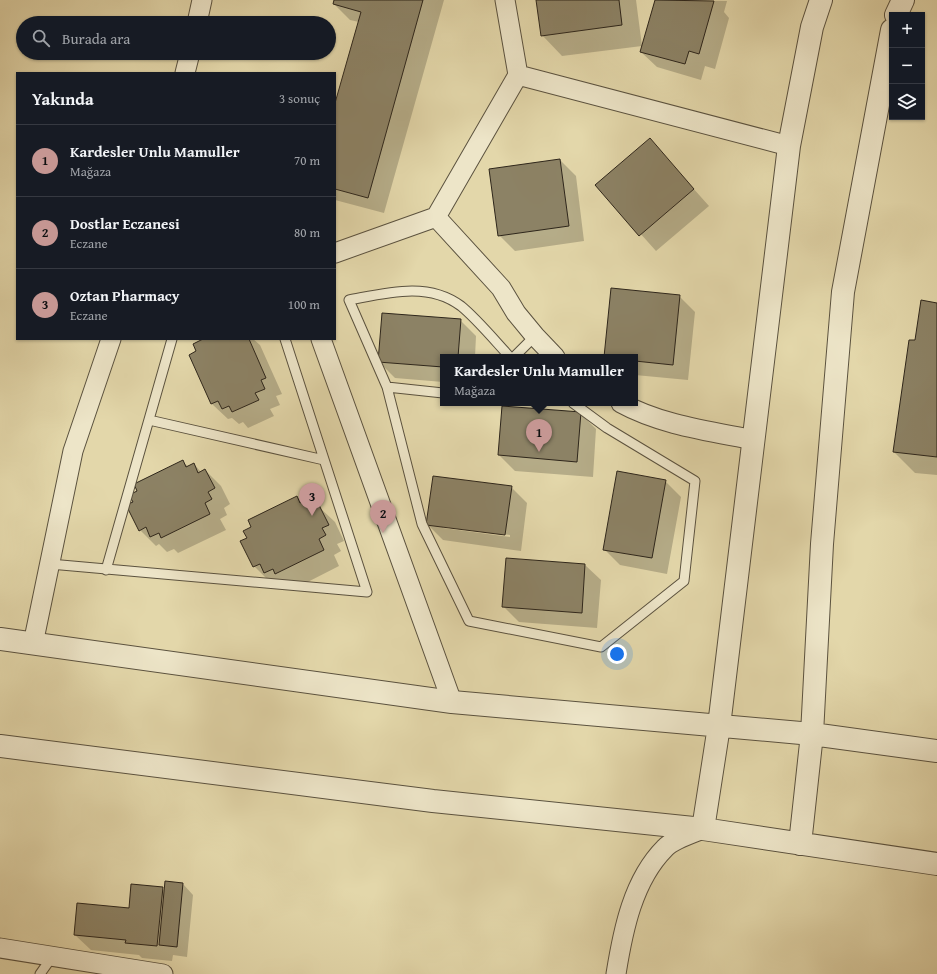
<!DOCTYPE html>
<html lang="tr">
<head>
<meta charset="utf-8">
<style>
  :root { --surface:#171b24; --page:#20242c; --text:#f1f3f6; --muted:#9ea1a6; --line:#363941; --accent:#c59692 }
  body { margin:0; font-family:"Gentium Book Plus",serif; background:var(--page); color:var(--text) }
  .controls { position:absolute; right:12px; top:12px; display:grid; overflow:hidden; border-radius:0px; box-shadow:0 1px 3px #0004 }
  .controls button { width:36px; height:36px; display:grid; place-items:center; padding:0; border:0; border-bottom:1px solid var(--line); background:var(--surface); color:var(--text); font:20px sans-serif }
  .you { position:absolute; left:617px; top:654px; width:14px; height:14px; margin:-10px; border:3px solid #fff; border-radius:50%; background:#1a73e8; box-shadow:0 0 0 6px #1a73e833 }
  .badge { display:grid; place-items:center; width:26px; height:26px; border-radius:50%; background:var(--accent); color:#111; font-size:13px; font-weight:700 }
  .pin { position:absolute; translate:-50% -33px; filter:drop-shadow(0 1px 2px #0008) }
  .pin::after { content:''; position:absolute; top:21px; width:14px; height:12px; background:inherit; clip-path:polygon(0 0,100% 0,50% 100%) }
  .popup { position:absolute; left:440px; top:354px; width:198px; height:52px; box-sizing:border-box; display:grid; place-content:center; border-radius:0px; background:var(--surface); filter:drop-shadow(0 1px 3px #0005); font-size:13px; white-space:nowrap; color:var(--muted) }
  .popup b { font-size:15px; color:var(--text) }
  .popup::after { content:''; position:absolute; left:50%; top:100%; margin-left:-8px; border:8px solid transparent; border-top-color:var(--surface) }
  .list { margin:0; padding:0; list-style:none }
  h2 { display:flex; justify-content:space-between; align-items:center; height:52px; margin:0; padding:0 16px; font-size:17px }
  h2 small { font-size:13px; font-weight:400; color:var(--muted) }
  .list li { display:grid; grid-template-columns:26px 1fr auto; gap:12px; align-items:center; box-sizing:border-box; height:72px; padding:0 16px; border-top:1px solid var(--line) }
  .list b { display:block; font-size:15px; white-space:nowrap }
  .list p { margin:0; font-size:13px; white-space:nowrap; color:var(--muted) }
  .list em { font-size:13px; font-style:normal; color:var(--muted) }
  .icon { flex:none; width:22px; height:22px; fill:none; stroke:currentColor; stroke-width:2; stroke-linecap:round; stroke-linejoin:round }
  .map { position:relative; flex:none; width:937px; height:974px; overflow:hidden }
  .search { position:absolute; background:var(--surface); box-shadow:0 1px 3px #0004; left:16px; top:16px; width:320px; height:44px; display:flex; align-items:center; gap:10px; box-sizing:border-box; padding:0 14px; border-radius:22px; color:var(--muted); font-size:15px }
  .panel { position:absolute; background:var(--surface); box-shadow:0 1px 3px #0004; left:16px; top:72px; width:320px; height:268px; border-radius:0px }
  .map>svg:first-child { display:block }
</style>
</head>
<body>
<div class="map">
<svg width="937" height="974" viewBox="0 0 937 974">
  <rect width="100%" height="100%" fill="#e3d7aa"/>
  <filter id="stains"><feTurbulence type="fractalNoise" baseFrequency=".005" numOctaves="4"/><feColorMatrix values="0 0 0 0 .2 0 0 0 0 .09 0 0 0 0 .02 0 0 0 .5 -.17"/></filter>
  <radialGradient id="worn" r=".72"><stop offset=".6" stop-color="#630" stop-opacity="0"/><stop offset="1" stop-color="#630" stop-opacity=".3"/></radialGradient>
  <!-- shadow -->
  <path fill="#0003" fill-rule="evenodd" d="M335 0H444L384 213 335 200V107L359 22 350 20 334 4Z
    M537 0H636L642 46 562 56 542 35Z
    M656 0 727 1 724 12 729 18 715 69 705 66 701 80 657 67 641 52Z
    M650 140 709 206 656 251 597 185Z
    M560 160 576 176 584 241 515 251 499 235Z
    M679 296 695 312 688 380 635 375V357H605Z
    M937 304V475L915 473 894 452 916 341Z
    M460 320 476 336 475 357H443V382L395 378 379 362Z
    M204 339H253L260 345 282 394 276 396 280 405 270 409 274 416 248 428 243 422 239 424 232 418 228 419 212 404 190 355 197 352Z
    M503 407 580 413 596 429 593 477 515 471 499 455Z
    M182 461 189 467 194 464 201 472 205 470 221 486 230 504 224 508 227 515 220 519 226 530 178 553 174 549 167 552 159 544 156 546 140 530 134 502 139 491Z
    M665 481 681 497 667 574 620 565 604 549Z
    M511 487 527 503 521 551 443 540 427 524ZM443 526 510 535V537L443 528Z
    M297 497 303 503 308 501 315 509 319 507 335 522 344 541 337 544 341 551 334 555 339 566 292 590 270 582 254 566 248 538 252 527Z
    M507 559 585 565 601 580 597 628 519 622 503 606Z
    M183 884 193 895 187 957 173 955 172 961 142 958 139 955 91 950 75 935 130 910 162 888 165 891Z"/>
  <!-- building -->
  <path fill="#8c8265" stroke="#2e261b" d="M334 0H423L368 198 335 189V103L361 12 333 4Z
    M536 0H619L622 25 541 36Z
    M655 0 714 1 699 54 689 51 685 64 640 52Z
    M650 138 694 189 639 236 595 185Z
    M560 159 569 226 498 236 489 169Z
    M611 288 680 295 673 365 635 361V357H604Z
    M921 300 937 303V457L893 452 909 340H915Z
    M382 313 461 319 458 357H443V367L378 362Z
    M203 339H249L266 378 261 380 265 389 255 393 259 400 232 412 229 406 222 409 218 401 211 404 189 355 196 351 193 344Z
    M502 406 581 412 577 462 498 455Z
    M183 460 186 467 194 463 198 473 205 469 215 488 208 492 212 499 205 503 210 514 161 538 159 533 150 537 146 527 139 531 126 505 133 502 129 495 137 491 134 484Z
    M617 471 666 480 652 558 603 550Z
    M433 476 512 486 505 535 426 525Z
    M297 496 300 503 308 499 312 509 319 505 329 525 322 528 326 535 319 539 324 550 275 574 273 569 264 573 260 564 253 567 240 541 247 538 243 531 251 527 248 520Z
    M506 558 585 564 582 613 502 607Z
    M165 881 183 883 177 947 159 945Z
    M131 884 163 887 157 946 125 943 126 940 74 935 77 903 129 908Z"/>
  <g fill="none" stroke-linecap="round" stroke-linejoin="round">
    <!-- service casing -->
    <g stroke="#5b523f" stroke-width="11">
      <path id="service" d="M510 357C496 342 477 319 461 306 428 281 386 293 349 300L387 387 422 524 469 621 601 647 684 581 695 481 607 428 573 403
        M514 357 535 336
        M387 387 443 393
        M149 420 324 460
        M50 564 367 592 285 339
        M106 570 172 339
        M40 974 52 957"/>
    </g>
    <!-- minor casing -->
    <g stroke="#5b523f" stroke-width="21">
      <path id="minor" d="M197 23 202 0
        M185 73 190 53
        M518 75 789 146
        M436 217 501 288 516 313 535 336 555 357
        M335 253 436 217 518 75 505 0
        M321 339 452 702
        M621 403C661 425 709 431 754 440
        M33 644 73 451 111 339
        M0 948 163 974
        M616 974C623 930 633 880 665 848 672 840 693 833 703 829"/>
    </g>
    <!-- tertiary casing -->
    <g stroke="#5b523f" stroke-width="24">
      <path id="tertiary" d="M896 15 903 0
        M0 639 452 702 812 734 937 751
        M0 746 433 801 703 829 937 864
        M703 829 719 726 789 146 812 27 821 0
        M800 844 812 734 822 544 843 292 892 30"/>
    </g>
    <!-- service -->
    <use href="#service" stroke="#ede5c8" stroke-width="9"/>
    <!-- minor -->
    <use href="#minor" stroke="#ede5c8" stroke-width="19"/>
    <!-- tertiary -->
    <use href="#tertiary" stroke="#ede5c8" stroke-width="22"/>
  </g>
  <rect width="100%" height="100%" filter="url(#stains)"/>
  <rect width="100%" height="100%" fill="url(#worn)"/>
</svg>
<div class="controls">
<button>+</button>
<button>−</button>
<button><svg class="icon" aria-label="layers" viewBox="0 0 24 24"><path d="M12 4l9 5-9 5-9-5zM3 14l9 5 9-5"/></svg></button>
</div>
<div class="you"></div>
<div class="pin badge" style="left:539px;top:452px">1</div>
<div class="popup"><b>Kardesler Unlu Mamuller</b>Mağaza</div>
<div class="pin badge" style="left:383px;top:533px">2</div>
<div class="pin badge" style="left:312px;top:516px">3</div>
<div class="search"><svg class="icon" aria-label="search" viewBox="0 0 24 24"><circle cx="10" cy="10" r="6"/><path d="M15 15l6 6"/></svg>Burada ara</div>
<section class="panel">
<h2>Yakında<small>3 sonuç</small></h2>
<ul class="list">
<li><span class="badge">1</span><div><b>Kardesler Unlu Mamuller</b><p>Mağaza</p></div><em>70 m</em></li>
<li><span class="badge">2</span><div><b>Dostlar Eczanesi</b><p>Eczane</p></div><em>80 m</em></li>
<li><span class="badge">3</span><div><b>Oztan Pharmacy</b><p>Eczane</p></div><em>100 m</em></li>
</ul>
</section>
</div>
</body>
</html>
